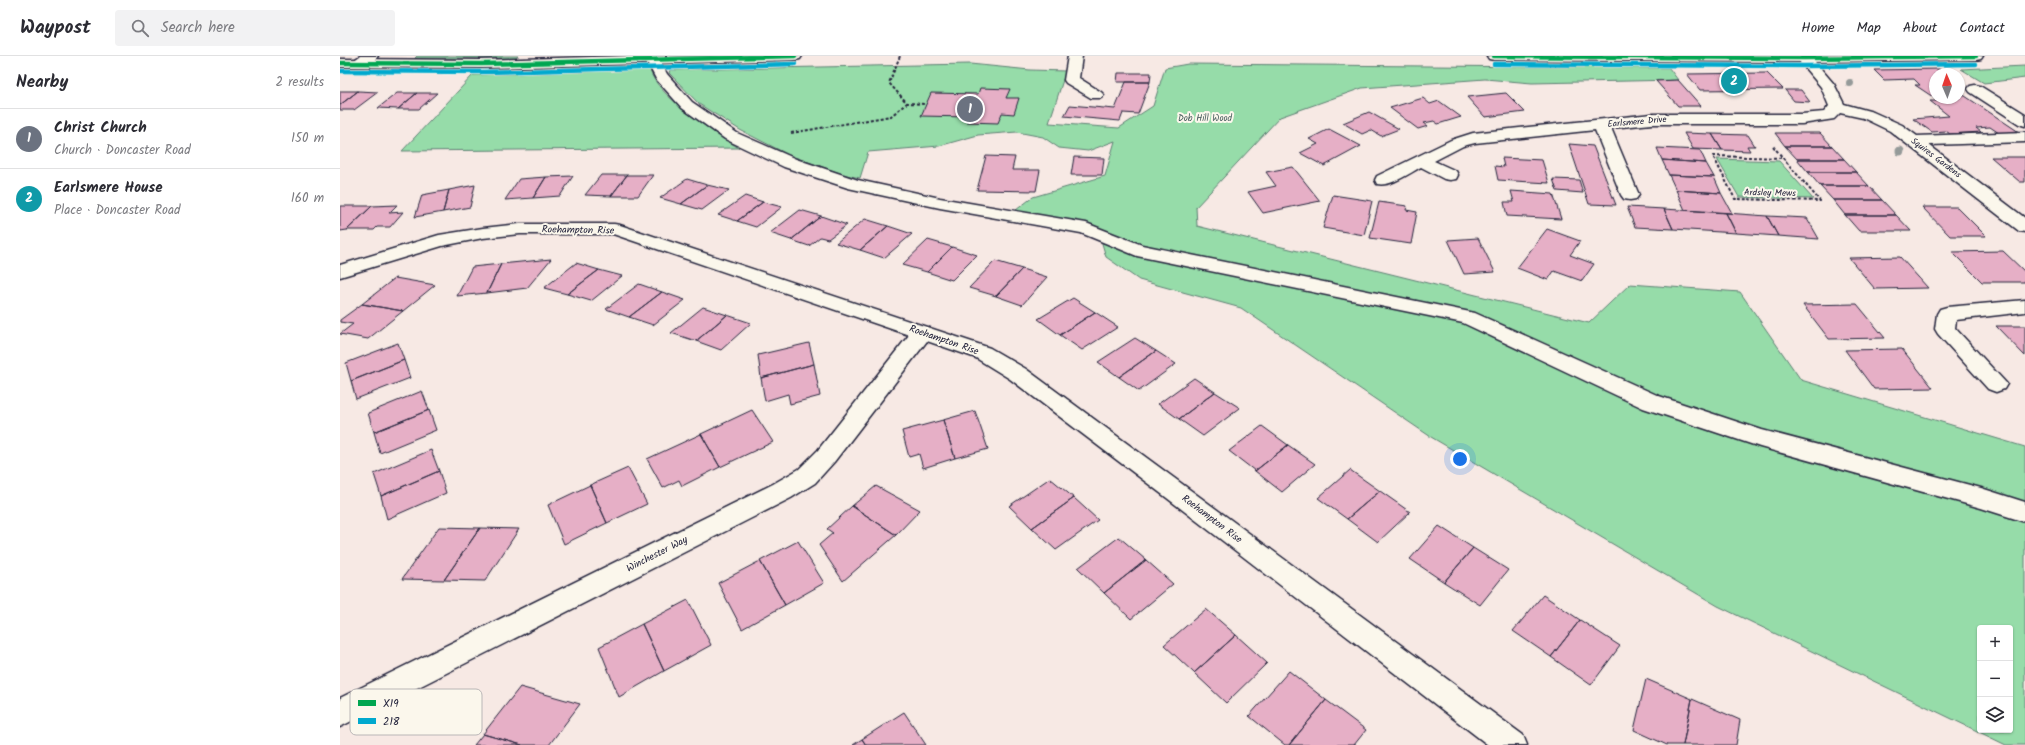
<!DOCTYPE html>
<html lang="en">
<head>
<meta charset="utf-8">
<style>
  :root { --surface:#fff; --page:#f2f2f3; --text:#2b2b33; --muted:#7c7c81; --line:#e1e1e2; --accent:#1f6fb2 }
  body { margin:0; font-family:Kalam,sans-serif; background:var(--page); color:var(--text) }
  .controls { position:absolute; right:12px; bottom:12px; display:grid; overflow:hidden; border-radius:4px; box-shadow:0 1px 3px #0004 }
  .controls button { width:36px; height:36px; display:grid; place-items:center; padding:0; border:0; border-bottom:1px solid var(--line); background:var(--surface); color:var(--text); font:20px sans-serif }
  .compass { position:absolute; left:1589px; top:12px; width:36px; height:36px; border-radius:50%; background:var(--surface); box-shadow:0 1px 3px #0004; rotate:358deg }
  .you { position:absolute; left:1120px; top:403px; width:14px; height:14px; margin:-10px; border:3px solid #fff; border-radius:50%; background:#1a73e8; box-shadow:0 0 0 6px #1a73e833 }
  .badge { display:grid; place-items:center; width:26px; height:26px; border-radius:50%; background:var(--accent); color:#fff; font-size:13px; font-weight:700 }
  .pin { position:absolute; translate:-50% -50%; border:2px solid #fff; box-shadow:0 1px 4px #0006 }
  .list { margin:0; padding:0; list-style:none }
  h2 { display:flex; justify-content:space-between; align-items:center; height:52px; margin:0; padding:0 16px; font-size:17px }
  h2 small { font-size:13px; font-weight:400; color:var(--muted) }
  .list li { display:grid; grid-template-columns:26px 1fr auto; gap:12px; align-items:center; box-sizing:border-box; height:60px; padding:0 16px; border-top:1px solid var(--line) }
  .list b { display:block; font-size:15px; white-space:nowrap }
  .list p { margin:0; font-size:13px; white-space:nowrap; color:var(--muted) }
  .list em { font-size:13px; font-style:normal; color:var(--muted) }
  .icon { flex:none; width:22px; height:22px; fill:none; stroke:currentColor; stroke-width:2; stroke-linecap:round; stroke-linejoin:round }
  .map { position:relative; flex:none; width:1685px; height:689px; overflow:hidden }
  header { display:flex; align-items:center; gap:24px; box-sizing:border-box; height:56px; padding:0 20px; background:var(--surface); border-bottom:1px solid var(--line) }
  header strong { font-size:19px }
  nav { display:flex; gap:22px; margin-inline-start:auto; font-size:14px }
  .search { width:280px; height:36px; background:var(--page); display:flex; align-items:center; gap:10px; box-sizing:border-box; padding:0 14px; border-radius:4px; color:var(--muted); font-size:15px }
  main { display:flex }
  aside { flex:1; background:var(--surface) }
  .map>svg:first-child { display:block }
</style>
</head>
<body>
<header>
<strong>Waypost</strong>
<div class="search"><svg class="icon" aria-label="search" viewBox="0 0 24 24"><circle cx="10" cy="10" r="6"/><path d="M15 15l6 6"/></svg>Search here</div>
<nav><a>Home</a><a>Map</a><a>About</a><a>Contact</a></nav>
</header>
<main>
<aside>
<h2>Nearby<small>2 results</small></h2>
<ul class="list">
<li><span class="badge" style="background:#6b7280">1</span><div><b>Christ Church</b><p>Church · Doncaster Road</p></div><em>150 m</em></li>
<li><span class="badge" style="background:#0f9aa8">2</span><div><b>Earlsmere House</b><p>Place · Doncaster Road</p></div><em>160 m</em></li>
</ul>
</aside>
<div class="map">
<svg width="1685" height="689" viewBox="0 0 1685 689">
  <rect width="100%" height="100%" fill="#f7e9e4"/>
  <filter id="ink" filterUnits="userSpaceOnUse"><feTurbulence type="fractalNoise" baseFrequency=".025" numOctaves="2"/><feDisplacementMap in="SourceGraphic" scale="8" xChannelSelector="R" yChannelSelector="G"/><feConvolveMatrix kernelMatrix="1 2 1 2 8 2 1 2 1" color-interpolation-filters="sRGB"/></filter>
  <g filter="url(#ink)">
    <!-- green -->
    <path fill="#96dca9" stroke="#5c7f72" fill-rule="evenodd" d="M77 0H178L176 2H75Z
      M630 8 690 14 726 15 709 67 779 72 813 50 825 12 848 8 1329 12 1338 24 1192 27 1145 23 1022 32 940 61 856 151 857 170 1249 267 1290 228 1400 236 1461 324 1685 391V689H1666L1378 550 1091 381 901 252 799 224 766 201 761 184 742 176 663 164 693 141 765 120 775 85 748 95 719 92 703 81 677 76 638 79 599 90 528 96 520 122 502 118 449 99 400 74 359 48 329 17 330 14ZM1640 572H1670V674H1640Z
      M1685 10V22L1644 27 1621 13Z
      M310 14C316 39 377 79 399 92L62 95 133 19Z
      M1377 103 1439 105 1473 143 1399 141Z"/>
    <!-- building -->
    <path fill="#e6afc6" stroke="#22223b" d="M1599 13 1606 18H1595V42H1619V36L1679 76 1659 77 1650 71 1636 72 1641 76 1610 78 1606 75 1592 76 1573 63 1609 60 1590 45H1599L1575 29H1580L1574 23 1544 24 1534 14Z
      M778 17H811L810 26H777Z
      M1427 17 1443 33 1360 34 1347 18Z
      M1338 24 1361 50H1338L1316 25Z
      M786 26H810L798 58 783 57 780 65 724 60 730 49 775 53Z
      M640 32 670 33 666 42H679L674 58 662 57 658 67 627 66 629 61 581 60 591 37 638 38Z
      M1445 34H1461L1470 46 1454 45Z
      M0 35H18L0 49Z
      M18 35 38 36 14 54H0V49Z
      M57 37H77L58 53 38 52Z
      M77 37H97L79 53H58Z
      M1166 37 1185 56 1145 61 1127 41Z
      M1083 42 1090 48 1099 45 1121 61 1098 68 1094 65 1084 67 1088 70 1078 73 1050 52Z
      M1029 56 1059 73 1041 80 1031 74 1022 78 1003 67Z
      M989 73 1021 90 984 110 960 97 978 88 969 83Z
      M1344 77 1372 78 1382 94 1353 93Z
      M1435 77H1480L1492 90H1445Z
      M1372 78 1408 79 1415 90H1407L1410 95 1382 94Z
      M1229 88 1253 90 1276 149 1249 148Z
      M1445 90H1492L1504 103H1457Z
      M1317 92 1360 94 1366 107 1322 104Z
      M646 100 675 101 672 114H700L696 135 637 134Z
      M734 101 764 102 762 119H731Z
      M1651 101H1685V126H1680Z
      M1162 102 1202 104 1209 127 1158 124 1155 110 1164 111Z
      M1457 103H1504L1516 116H1468Z
      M1322 104 1366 107 1374 121 1329 119Z
      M953 111 980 145 923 157 908 136 936 130 926 116Z
      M1468 116H1516L1529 130H1480Z
      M261 119H287L271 140 245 139Z
      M287 119H313L298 140H271Z
      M1329 119 1374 121 1381 137 1336 134Z
      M233 120 220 140 193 142 206 121Z
      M206 121 193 142 165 144 179 123Z
      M347 123 367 129 341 148 320 142Z
      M1213 123 1239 124 1243 137 1217 135Z
      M135 129 130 151 103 156 109 134Z
      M367 129 389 134 362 154 341 148Z
      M1480 130H1529L1542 144H1493Z
      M109 134 103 156 75 161 82 139Z
      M1336 134 1381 137 1392 157 1345 154Z
      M1171 135 1213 138 1221 163 1167 160 1164 146H1174Z
      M993 139 1032 145 1024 179 983 172Z
      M405 140 423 146 397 165 378 159Z
      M1493 144H1542L1556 159H1505Z
      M423 146 442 151 416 171 397 165Z
      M1039 146 1067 150 1066 154 1077 156 1071 188 1030 182Z
      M57 149 49 157 63 156 50 171H37L34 174H7L32 150Z
      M0 150H32L7 174 0 175Z
      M1287 151 1324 153 1333 173 1295 171Z
      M1582 151H1617L1646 180H1610Z
      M1324 153 1386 157 1396 177 1333 173Z
      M460 154 481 160 451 184 430 177Z
      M1386 157 1427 160 1438 180 1396 177Z
      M1505 159H1556L1571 175H1519Z
      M481 160 507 169 488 183 480 181 469 190 451 184Z
      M1427 160 1467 162 1479 183 1438 180Z
      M525 163 548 170 520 194 496 187Z
      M548 170 572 178 544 202 520 194Z
      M1207 173 1240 185 1230 199 1254 208 1242 225 1214 215 1208 224 1177 212Z
      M1138 182 1155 216 1124 218 1108 184Z
      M588 184 612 191 587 216 562 209Z
      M612 191 637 199 612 224 587 216Z
      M1663 195 1685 216V226H1642L1612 196Z
      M1560 201 1588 232 1535 233 1509 202Z
      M211 203 187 232 147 237 161 208Z
      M655 205 682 213 656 240 629 232Z
      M236 207 259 214 227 238 204 232Z
      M161 208 147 237 117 240 132 211Z
      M682 213 707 221 682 249 656 240Z
      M259 214 282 220 251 245 227 238Z
      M55 222 95 229 63 255 22 248Z
      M299 228 322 236 289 261 266 253Z
      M322 236 345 244 313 269 289 261Z
      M733 242 755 256 720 279 698 263Z
      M22 248 63 255 28 283 0 278 13 268 0 266V264Z
      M1517 248 1545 282 1489 283 1463 249Z
      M363 251 387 259 356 285 331 277Z
      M755 256 778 271 742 294 720 279Z
      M387 259 411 267 381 294 356 285Z
      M1656 270H1685V300Z
      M795 282 816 295 779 321 758 306Z
      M58 287 64 304 11 325 6 307Z
      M469 287 474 308 421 322 418 299Z
      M1562 293 1593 332 1534 333 1505 294Z
      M816 295 836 308 799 335 779 321Z
      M64 304 70 322 16 343 11 325Z
      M474 308 480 340 450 348 448 338 425 345 421 322Z
      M854 322 875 336 839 363 818 348Z
      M82 335 89 354 34 376 28 357Z
      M875 336 900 352 863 380 839 363Z
      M89 354 96 374 40 397 34 376Z
      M412 354 433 386 380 411 361 378Z
      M635 355 648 393 615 402 603 364Z
      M603 364 615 402 583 412 579 398 569 401 562 375Z
      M922 370 948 389 915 415 889 395Z
      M361 378 380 411 342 430 339 424 323 432 307 403Z
      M948 389 975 408 942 436 915 415Z
      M91 394 99 415 41 440 34 418Z
      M288 412 307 448 267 467 250 429Z
      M1010 414 1040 435 1007 463 978 442Z
      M99 415 106 437 47 463 41 440Z
      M710 422 734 442 692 472 669 450Z
      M250 429 267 467 224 488 208 449Z
      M536 430 580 454 556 479 512 450Z
      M1040 435 1070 456 1038 486 1007 463Z
      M734 442 758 464 716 494 692 472Z
      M512 450 556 479 503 525 479 489 493 477 487 473Z
      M1099 470 1133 492 1104 526 1070 503Z
      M99 471 140 472 104 524 62 523Z
      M140 472 179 473 145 525 104 524Z
      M779 481 806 504 764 537 738 512Z
      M458 485 484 527 445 549 420 505Z
      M1133 492 1168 514 1140 549 1104 526Z
      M806 504 833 528 791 563 764 537Z
      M420 505 445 549 402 573 378 527Z
      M1203 539 1240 564 1211 601 1173 575Z
      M348 544 371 589 324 615 302 568Z
      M866 553 896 579 854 617 824 589Z
      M1240 564 1280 590 1251 629 1211 601Z
      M302 568 324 615 279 641 259 591Z
      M896 579 927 607 886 647 854 617Z
      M949 615 986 644 949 689H945L909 660Z
      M1306 623 1352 643 1343 689H1327L1294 674Z
      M180 631 240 648 209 689H182L143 678Z
      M1352 643 1400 664 1396 689H1343Z
      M986 644 1026 674 1014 689H949Z
      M564 656 586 689H526L522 683Z
      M143 678 182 689H134Z
      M522 683 526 689H513Z"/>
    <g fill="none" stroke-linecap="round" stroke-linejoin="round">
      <!-- minor casing -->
      <g stroke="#22223b" stroke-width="3">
        <path id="minor" d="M20 0H38C33 7 20 12 12 10L10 7Z
          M314 0 318 1 327 18 352 46 397 77 456 103 518 124 600 142 746 167 802 189 1135 257 1319 340 1422 374 1641 432 1685 446V466L1641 452 1420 391 1303 352 1123 267 797 200 741 177 600 152 508 132 444 111 385 83 342 52 316 23 306 4 308 1Z
          M728 0H742L739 22 761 36 764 39 761 42H751L726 27 724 24Z
          M1458 0H1470L1494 28 1504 48 1533 56 1562 69 1577 80 1685 76V86L1589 89 1685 162V176L1679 175 1550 75 1523 62 1500 57 1494 63 1462 68H1312L1271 72 1299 139 1296 143 1290 144 1284 143 1281 139 1255 74 1135 87 1123 90 1094 105 1116 115 1118 119 1116 123 1110 124 1104 123 1081 111C1068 118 1051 131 1037 128L1035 124 1037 120 1111 84 1133 77 1312 58H1462L1484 56 1489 50 1481 31 1459 5 1457 2Z
          M1635 29 1640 30 1685 58V70L1679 68 1630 36 1628 33 1630 30Z
          M180 168H274L280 169 650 292 686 313 1183 679 1187 689H1148L827 442 670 323 636 302 587 285 494 406 475 427 451 442 0 671V642L433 428 459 413 478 394 569 279 273 178H180L143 182 102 190 0 221V209L99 179 143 172Z
          M1685 244V256L1616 264 1615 272 1667 328 1664 333 1656 336 1648 333 1598 278 1595 273 1597 258 1600 253 1607 251Z"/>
      </g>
      <!-- highway casing -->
      <g stroke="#22223b" stroke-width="3">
        <path id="highway" d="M288 0H462L460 3 455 4 142 12 0 11V3L142 4Z
          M1147 0H1643L1641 3 1636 4 1464 6 1154 4 1149 3Z"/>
      </g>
      <!-- path -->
      <path stroke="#22223b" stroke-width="2" stroke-dasharray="3 2" stroke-linecap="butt" d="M560 0 549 27 567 47 586 48
        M451 77 551 60 567 47
        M1433 90 1443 102
        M1373 100 1443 102 1480 145 1395 143Z"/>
      <!-- minor -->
      <use href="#minor" fill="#fbf7ec" fill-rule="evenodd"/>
      <!-- highway -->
      <use href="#highway" fill="#fbf7ec" fill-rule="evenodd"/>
      <!-- bus-1 casing -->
      <g stroke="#fbf7ec" stroke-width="6">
        <path id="bus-1" d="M1154 0 1464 2 1636 0
          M0 7 142 8 455 0"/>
      </g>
      <!-- bus-2 casing -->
      <g stroke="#fbf7ec" stroke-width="6">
        <path id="bus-2" d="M1154 8 1464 10 1636 8
          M0 15 142 16 455 8"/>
      </g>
      <!-- bus-1 -->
      <use href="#bus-1" stroke="#00a651" stroke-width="4.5"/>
      <!-- bus-2 -->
      <use href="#bus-2" stroke="#00a9ce" stroke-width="4.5"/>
    </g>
    <!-- trees -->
    <g fill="#959a99">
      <circle cx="1510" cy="27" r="4"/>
      <circle cx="1560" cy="95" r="4.5"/>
    </g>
  </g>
  <g text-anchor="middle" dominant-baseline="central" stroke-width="4" stroke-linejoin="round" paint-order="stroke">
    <!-- far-park labels -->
    <g font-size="9" fill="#455a5c" stroke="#fbf7ec">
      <text x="865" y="62">Dob Hill Wood</text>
    </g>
    <!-- far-street labels -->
    <g font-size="9" fill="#22223b" stroke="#fbf7ec">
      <text transform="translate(1297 66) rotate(-5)">Earlsmere Drive</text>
      <text transform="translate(1596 102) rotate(37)">Squires Gardens</text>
      <text transform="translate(1430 137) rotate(1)">Ardsley Mews</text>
    </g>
    <!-- street labels -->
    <g font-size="10" fill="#22223b" stroke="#fbf7ec">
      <text transform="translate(238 174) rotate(1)">Roehampton Rise</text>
      <text transform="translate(604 284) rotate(19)">Roehampton Rise</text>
      <text transform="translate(872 463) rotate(37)">Roehampton Rise</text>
      <text transform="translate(317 498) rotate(-27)">Winchester Way</text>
    </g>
  </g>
  <!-- legend -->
  <rect x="10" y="633" width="132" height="46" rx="6" fill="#fbf7ec" stroke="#bab7b7" stroke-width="1"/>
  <rect x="18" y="644" width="18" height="6" fill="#00a651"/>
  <rect x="18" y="662" width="18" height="6" fill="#00a9ce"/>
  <g font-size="11" fill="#22223b">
    <text x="43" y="651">X19</text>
    <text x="43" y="669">218</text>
  </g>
</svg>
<div class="controls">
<button>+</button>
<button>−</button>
<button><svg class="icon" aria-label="layers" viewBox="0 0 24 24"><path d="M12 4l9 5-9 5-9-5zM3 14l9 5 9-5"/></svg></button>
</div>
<svg class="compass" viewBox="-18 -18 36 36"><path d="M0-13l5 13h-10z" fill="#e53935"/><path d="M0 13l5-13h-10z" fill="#7c7c81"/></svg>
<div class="you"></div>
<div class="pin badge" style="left:630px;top:53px;background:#6b7280">1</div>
<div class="pin badge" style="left:1394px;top:25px;background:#0f9aa8">2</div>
</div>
</main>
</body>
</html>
